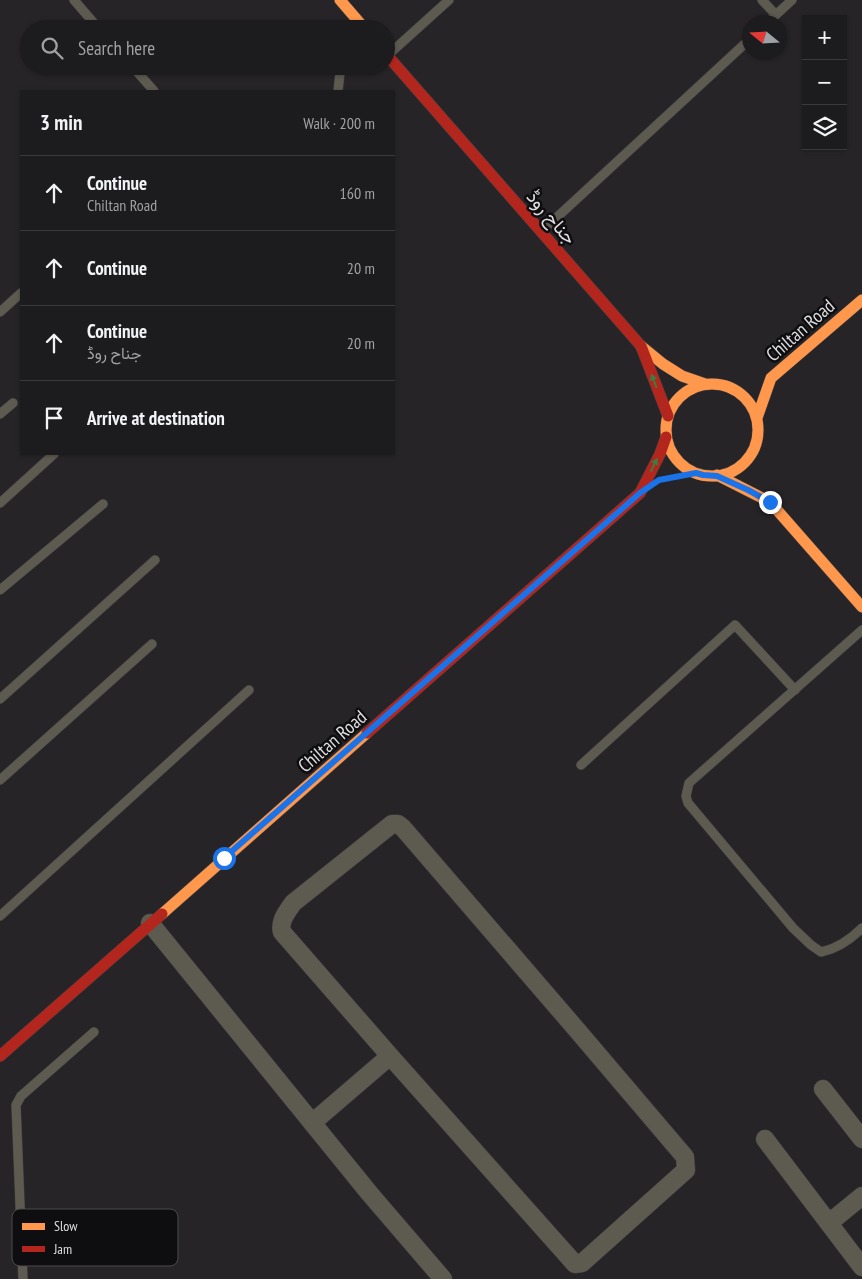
<!DOCTYPE html>
<html lang="en">
<head>
<meta charset="utf-8">
<style>
  :root { --surface:#1c1b1d; --page:#252426; --text:#f1f3f6; --muted:#a0a1a4; --line:#3a393b }
  body { margin:0; font-family:"PT Sans Narrow",Vazirmatn,sans-serif; background:var(--page); color:var(--text) }
  .controls { position:absolute; right:15px; top:15px; display:grid; overflow:hidden; border-radius:0px; box-shadow:0 1px 4px #0004 }
  .controls button { width:45px; height:45px; display:grid; place-items:center; padding:0; border:0; border-bottom:1px solid var(--line); background:var(--surface); color:var(--text); font:25px sans-serif }
  .compass { position:absolute; left:742px; top:15px; width:45px; height:45px; border-radius:50%; background:var(--surface); box-shadow:0 1px 4px #0004; rotate:288deg }
  .stop { position:absolute; width:15px; height:15px; margin:-11px; border:4px solid #1a73e8; border-radius:50%; background:#fff }
  .stop.end { background:#1a73e8; border-color:#fff; box-shadow:0 1px 5px #0008 }
  .list { margin:0; padding:0; list-style:none }
  h2 { display:flex; justify-content:space-between; align-items:center; height:65px; margin:0; padding:0 20px; font-size:21px }
  h2 small { font-size:16px; font-weight:400; color:var(--muted) }
  .list li { display:grid; grid-template-columns:32px 1fr auto; gap:15px; align-items:center; box-sizing:border-box; height:75px; padding:0 20px; border-top:1px solid var(--line) }
  .list b { display:block; font-size:19px; white-space:nowrap }
  .list p { margin:0; font-size:16px; white-space:nowrap; color:var(--muted) }
  .list em { font-size:16px; font-style:normal; color:var(--muted) }
  .icon { flex:none; width:28px; height:28px; fill:none; stroke:currentColor; stroke-width:2; stroke-linecap:round; stroke-linejoin:round }
  .map { position:relative; flex:none; width:862px; height:1279px; overflow:hidden }
  .search { position:absolute; background:var(--surface); box-shadow:0 1px 4px #0004; left:20px; top:20px; width:375px; height:55px; display:flex; align-items:center; gap:12px; box-sizing:border-box; padding:0 18px; border-radius:28px; color:var(--muted); font-size:19px }
  .panel { position:absolute; background:var(--surface); box-shadow:0 1px 4px #0004; left:20px; top:90px; width:375px; height:365px; border-radius:0px }
  .map>svg:first-child { display:block }
</style>
</head>
<body>
<div class="map">
<svg width="862" height="1279" viewBox="0 0 862 1279">
  <rect width="100%" height="100%" fill="#262427"/>
  <g fill="none" stroke-linecap="round" stroke-linejoin="round">
    <!-- lane casing -->
    <g stroke="#403f40" stroke-width="10">
      <path id="lane" d="M74 0 99 29
        M762 0 776 15
        M768 22 792 0
        M388 55 449 0
        M132 66 154 91
        M338 91 340 73 342 66
        M542 231 750 39
        M0 312 21 293
        M0 414 13 403
        M0 503 54 454
        M0 590 103 504
        M862 630 689 783 686 796 688 803 793 928 811 945 821 952C836 949 851 939 862 928
        M0 699 155 560
        M581 765 735 625 795 690
        M0 780 152 644
        M0 916 249 690
        M23 1279 16 1105 21 1096 94 1032"/>
    </g>
    <!-- street casing -->
    <g stroke="#403f40" stroke-width="19">
      <path id="street" d="M392 824H398L403 828 577 1030 685 1157 686 1170 582 1263 575 1264 390 1056 282 932C279 921 287 912 293 903Z
        M150 923 370 1194 443 1279
        M823 1089 862 1139
        M312 1123 390 1056
        M765 1139 862 1267
        M829 1223 862 1196"/>
    </g>
    <!-- slow casing -->
    <g stroke="#403f40" stroke-width="12">
      <path id="slow" d="M340 0 365 29
        M641 346 663 364 682 376 705 384
        M666 430a46 46 0 1 1 92 0a46 46 0 1 1-92 0Z
        M757 418 771 378 862 300
        M717 475 770 502 862 607
        M162 914 367 733"/>
    </g>
    <!-- jam casing -->
    <g stroke="#403f40" stroke-width="12">
      <path id="jam" d="M386 54 641 346 668 416
        M367 733 640 493 660 454 666 437
        M0 1056 162 914"/>
    </g>
    <!-- lane -->
    <use href="#lane" stroke="#5d5a50" stroke-width="9"/>
    <!-- street -->
    <use href="#street" stroke="#5d5a50" stroke-width="18"/>
    <!-- slow -->
    <use href="#slow" stroke="#ff974d" stroke-width="11"/>
    <!-- jam -->
    <use href="#jam" stroke="#b3261e" stroke-width="11"/>
  </g>
  <!-- one-way arrows -->
  <defs><path id="oneway-solid" d="M-6-.8H1V-3.2L6.5 0L1 3.2V.8H-6Z" transform="scale(1.25)"/></defs>
  <g fill="#3d7c40">
    <use href="#oneway-solid" transform="translate(654 381) rotate(-111)"/>
    <use href="#oneway-solid" transform="translate(654 465) rotate(-64)"/>
  </g>
  <g fill="none" stroke-linecap="round" stroke-linejoin="round">
    <!-- route -->
    <path stroke="#1a73e8" stroke-width="6" d="M224 858 640 493 659 480 696 473 703 475 717 476 748 490 770 502"/>
  </g>
  <g text-anchor="middle" dominant-baseline="central" stroke-width="5" stroke-linejoin="round" paint-order="stroke">
    <!-- street labels -->
    <g font-size="19" fill="#dfdde0" stroke="#0e0d0f">
      <text transform="translate(552 217) rotate(49)">جناح روڈ</text>
      <text transform="translate(800 330) rotate(-41)">Chiltan Road</text>
      <text transform="translate(332 741) rotate(-41)">Chiltan Road</text>
    </g>
  </g>
  <!-- legend -->
  <rect x="12" y="1209" width="166" height="57" rx="8" fill="#0e0d0f" stroke="#4d4b4e" stroke-width="1"/>
  <rect x="22" y="1223" width="23" height="7" fill="#ff974d"/>
  <rect x="22" y="1246" width="23" height="6" fill="#b3261e"/>
  <g font-size="14" fill="#dfdde0">
    <text x="54" y="1231">Slow</text>
    <text x="54" y="1254">Jam</text>
  </g>
</svg>
<div class="controls">
<button>+</button>
<button>−</button>
<button><svg class="icon" aria-label="layers" viewBox="0 0 24 24"><path d="M12 4l9 5-9 5-9-5zM3 14l9 5 9-5"/></svg></button>
</div>
<svg class="compass" viewBox="-18 -18 36 36"><path d="M0-13l5 13h-10z" fill="#e53935"/><path d="M0 13l5-13h-10z" fill="#a0a1a4"/></svg>
<div class="stop" style="left:224px;top:858px"></div>
<div class="stop end" style="left:770px;top:502px"></div>
<div class="search"><svg class="icon" aria-label="search" viewBox="0 0 24 24"><circle cx="10" cy="10" r="6"/><path d="M15 15l6 6"/></svg>Search here</div>
<section class="panel">
<h2>3 min<small>Walk · 200 m</small></h2>
<ul class="list">
<li><svg class="icon" aria-label="ahead" viewBox="0 0 24 24"><path d="M12 20V5M6 11l6-6 6 6"/></svg><div><b>Continue</b><p>Chiltan Road</p></div><em>160 m</em></li>
<li><svg class="icon" aria-label="ahead" viewBox="0 0 24 24"><path d="M12 20V5M6 11l6-6 6 6"/></svg><div><b>Continue</b></div><em>20 m</em></li>
<li><svg class="icon" aria-label="ahead" viewBox="0 0 24 24"><path d="M12 20V5M6 11l6-6 6 6"/></svg><div><b>Continue</b><p>جناح روڈ</p></div><em>20 m</em></li>
<li><svg class="icon" aria-label="arrive" viewBox="0 0 24 24"><path d="M6 21V4h12l-3 4 3 4H6"/></svg><div><b>Arrive at destination</b></div></li>
</ul>
</section>
</div>
</body>
</html>
